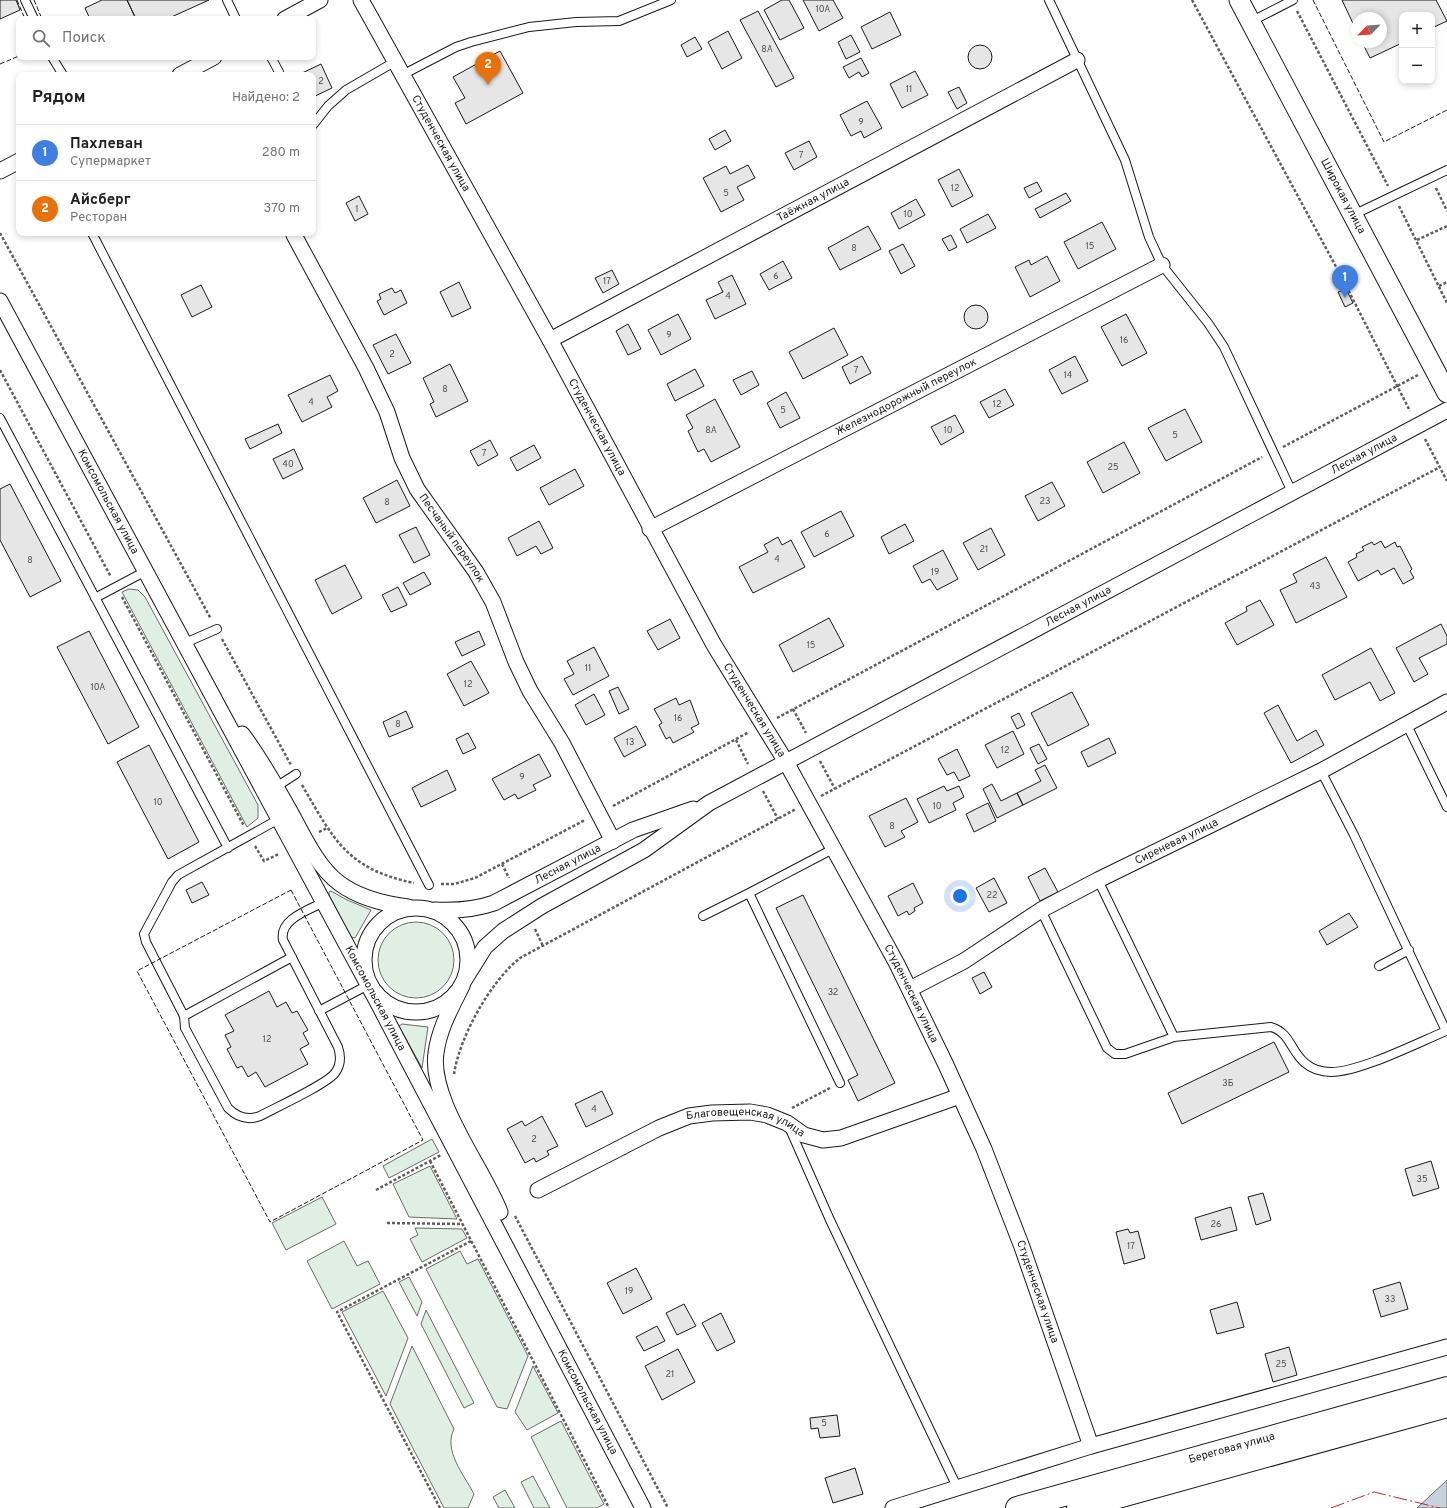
<!DOCTYPE html>
<html lang="ru">
<head>
<meta charset="utf-8">
<style>
  :root { --surface:#fff; --page:#f2f2f2; --text:#202124; --muted:#757577; --line:#e0e0e0; --accent:#db2777 }
  body { margin:0; font-family:Overpass,sans-serif; background:var(--page); color:var(--text) }
  .controls { position:absolute; right:12px; top:12px; display:grid; overflow:hidden; border-radius:8px; box-shadow:0 2px 6px #0003 }
  .controls button { width:36px; height:36px; display:grid; place-items:center; padding:0; border:0; border-bottom:1px solid var(--line); background:var(--surface); color:var(--text); font:20px sans-serif }
  .compass { position:absolute; left:1351px; top:12px; width:36px; height:36px; border-radius:50%; background:var(--surface); box-shadow:0 2px 6px #0003; rotate:245deg }
  .you { position:absolute; left:960px; top:896px; width:14px; height:14px; margin:-10px; border:3px solid #fff; border-radius:50%; background:#1a73e8; box-shadow:0 0 0 6px #1a73e833 }
  .badge { display:grid; place-items:center; width:26px; height:26px; border-radius:50%; background:var(--accent); color:#fff; font-size:13px; font-weight:700 }
  .pin { position:absolute; translate:-50% -33px; filter:drop-shadow(0 1px 2px #0008) }
  .pin::after { content:''; position:absolute; top:21px; width:14px; height:12px; background:inherit; clip-path:polygon(0 0,100% 0,50% 100%) }
  .list { margin:0; padding:0; list-style:none }
  h2 { display:flex; justify-content:space-between; align-items:center; height:52px; margin:0; padding:0 16px; font-size:17px }
  h2 small { font-size:13px; font-weight:400; color:var(--muted) }
  .list li { display:grid; grid-template-columns:26px 1fr auto; gap:12px; align-items:center; box-sizing:border-box; height:56px; padding:0 16px; border-top:1px solid var(--line) }
  .list b { display:block; font-size:15px; white-space:nowrap }
  .list p { margin:0; font-size:13px; white-space:nowrap; color:var(--muted) }
  .list em { font-size:13px; font-style:normal; color:var(--muted) }
  .icon { flex:none; width:22px; height:22px; fill:none; stroke:currentColor; stroke-width:2; stroke-linecap:round; stroke-linejoin:round }
  .map { position:relative; flex:none; width:1447px; height:1508px; overflow:hidden }
  .search { position:absolute; background:var(--surface); box-shadow:0 2px 6px #0003; left:16px; top:16px; width:300px; height:44px; display:flex; align-items:center; gap:10px; box-sizing:border-box; padding:0 14px; border-radius:8px; color:var(--muted); font-size:15px }
  .panel { position:absolute; background:var(--surface); box-shadow:0 2px 6px #0003; left:16px; top:72px; width:300px; height:164px; border-radius:8px }
  .map>svg:first-child { display:block }
</style>
</head>
<body>
<div class="map">
<svg width="1447" height="1508" viewBox="0 0 1447 1508">
  <rect width="100%" height="100%" fill="#fff"/>
  <!-- green -->
  <path fill="#e0efe3" stroke="#6a6a6a" d="M129 589 138 590 145 597 258 805V818L247 827 122 592Z
    M331 891 347 900 371 910 355 938 351 937 329 895V892Z
    M378 960a38 38 0 1 1 76 0a38 38 0 1 1-76 0Z
    M402 1024 428 1027 422 1068 399 1026Z
    M432 1139 439 1152 389 1178 383 1166Z
    M430 1166 457 1219 409 1217 393 1184Z
    M322 1197 336 1224 286 1250 272 1223Z
    M415 1228 462 1229 467 1238 422 1262 410 1239 418 1235Z
    M344 1241 357 1266 368 1261 380 1284 332 1309 307 1261Z
    M460 1251 467 1264 478 1259 528 1356 507 1409 497 1407 426 1269Z
    M409 1277 422 1302 417 1316 399 1282Z
    M383 1291 408 1338 386 1396 342 1312Z
    M426 1310 474 1403 464 1408 421 1324Z
    M412 1346 454 1429C443 1450 464 1475 474 1494L468 1508H444L390 1404Z
    M533 1366 558 1413 527 1430 515 1412Z
    M561 1421 604 1504 597 1508H567L531 1437Z
    M533 1476 550 1508H534L521 1482Z
    M505 1490 515 1508H499L493 1497Z"/>
  <!-- water -->
  <path fill="#c6d2dc" stroke="#6a6a6a" d="M1447 1480V1508H1417Z"/>
  <!-- building -->
  <path fill="#e6e6e6" stroke="#1a1a1a" d="M0 0H16L20 10 0 19Z
    M102 0H127L136 19H90L85 8Z
    M127 0H209L167 19H136Z
    M782 0H789L804 28 780 40 764 10Z
    M803 0H833L843 18 819 31Z
    M1342 0H1436L1447 21 1432 28V15H1402V43L1370 58 1362 42H1381V18H1357V32Z
    M758 11 794 78 776 87 740 20Z
    M890 12 901 35 872 49 861 27Z
    M728 31 742 58 722 69 708 42Z
    M851 35 860 52 846 59 838 42Z
    M695 37 702 49 687 57 681 45Z
    M968 57a12 12 0 1 1 24 0a12 12 0 1 1-24 0Z
    M500 51 523 93 466 124 455 103 465 98 453 77Z
    M861 58 869 73 862 77 859 72 849 78 843 67Z
    M321 64 332 88 313 97V75H298Z
    M915 71 928 95 902 108 890 84Z
    M959 87 967 103 957 109 948 92Z
    M867 101 882 128 864 138 861 131 851 136 840 115Z
    M725 130 731 141 715 150 709 139Z
    M809 141 817 157 794 170 785 153Z
    M748 165 755 178 737 187 744 200 721 212 703 178 726 166 730 174Z
    M959 169 973 196 952 207 938 180Z
    M1037 182 1042 191 1029 198 1024 188Z
    M1066 193 1071 201 1040 218 1035 209Z
    M359 196 368 214 355 221 346 203Z
    M916 199 925 215 899 229 891 213Z
    M988 214 996 228 967 243 960 229Z
    M1102 222 1116 249 1078 269 1064 242Z
    M868 226 881 249 840 270 828 248Z
    M951 235 957 247 949 251 942 239Z
    M903 244 915 266 901 274 889 251Z
    M1047 256 1060 281 1030 297 1015 267 1029 260 1031 265Z
    M783 261 792 278 769 290 760 274Z
    M612 270 619 284 603 293 595 278Z
    M732 275 746 304 715 319 706 300 723 292 718 282Z
    M459 282 471 308 452 317 440 292Z
    M201 285 212 307 192 317 181 295Z
    M392 288 395 293 401 290 407 303 384 315 377 301 381 299 379 294Z
    M1346 289 1353 303 1345 307 1338 292Z
    M964 317a12 12 0 1 1 24 0a12 12 0 1 1-24 0Z
    M678 314 691 339 661 355 648 330Z
    M1126 314 1147 353 1122 366 1101 327Z
    M628 324 641 349 628 355 616 331Z
    M834 328 848 355 803 379 789 352Z
    M396 334 411 363 388 374 373 345Z
    M862 356 871 373 850 384 842 367Z
    M1075 356 1088 381 1062 394 1049 370Z
    M450 364 468 401 436 417 430 404 434 402 423 378Z
    M695 369 704 386 675 401 667 384Z
    M752 371 759 385 741 395 733 380Z
    M330 375 338 391 327 397 332 407 302 422 288 395Z
    M1005 389 1014 405 989 418 980 402Z
    M786 392 800 418 780 428 767 403Z
    M715 399 740 447 711 462 704 449 698 452 688 431 693 428 686 415Z
    M1185 409 1202 442 1166 461 1148 428Z
    M955 415 964 432 941 445 931 427Z
    M278 424 282 433 250 449 245 439Z
    M490 440 498 455 478 466 470 451Z
    M1124 442 1140 473 1103 493 1087 462Z
    M534 445 541 458 517 471 510 458Z
    M294 449 303 469 283 479 273 459Z
    M575 469 584 486 549 505 540 488Z
    M397 480 410 506 376 523 363 498Z
    M1052 482 1065 506 1038 521 1025 496Z
    M10 484 61 581 30 597 0 540V489Z
    M841 511 854 536 814 557 801 532Z
    M539 521 553 548 541 554 536 546 517 556 508 538Z
    M905 524 914 541 889 554 881 537Z
    M416 527 430 555 414 563 399 535Z
    M991 528 1005 555 978 570 963 543Z
    M778 537 782 545 791 540 805 567 753 593 739 567 768 552 764 545Z
    M1381 541 1385 548 1395 542 1397 547 1400 546 1412 569 1410 571 1414 578 1403 584 1394 568 1381 575 1378 570 1358 581 1348 562 1357 557 1356 554 1364 550 1362 547 1372 542 1374 545Z
    M943 550 958 579 937 590 930 579 922 583 913 566Z
    M1326 557 1347 597 1296 623 1280 590 1297 582 1293 574Z
    M345 565 362 598 332 614 315 580Z
    M424 572 431 584 410 595 403 583Z
    M398 587 407 605 391 612 382 595Z
    M1260 600 1274 625 1237 645 1225 623 1247 611 1246 607Z
    M829 618 844 646 793 672 779 645Z
    M670 619 680 638 658 650 647 631Z
    M1441 624 1447 636V644L1419 658 1428 674 1414 682 1396 648Z
    M89 631 139 727 108 744 57 647Z
    M479 631 485 645 462 656 455 642Z
    M594 647 609 676 573 695 564 679 574 674 567 661Z
    M1371 648 1395 693 1380 701 1370 682 1335 700 1322 675Z
    M471 661 489 693 464 706 447 674Z
    M618 687 629 709 619 714 609 691Z
    M1072 692 1089 725 1048 746 1031 713Z
    M594 694 605 715 586 725 575 705Z
    M676 698 679 705 690 700 699 724 691 728 694 732 673 743 670 737 666 739 659 725 662 723 654 709Z
    M1278 705 1297 741 1316 730 1324 745 1291 763 1264 713Z
    M406 711 413 727 389 737 383 722Z
    M1019 713 1025 725 1017 729 1011 717Z
    M636 726 646 745 624 757 614 738Z
    M1013 731 1024 754 997 768 985 745Z
    M468 733 476 748 463 754 456 739Z
    M1109 738 1116 753 1088 767 1081 752Z
    M1039 744 1047 759 1038 764 1030 748Z
    M149 745 199 842 168 859 117 762Z
    M957 749 970 776 959 781 954 772 947 775 938 759Z
    M539 754 551 776 533 785 536 790 518 799 515 794 504 800 492 779Z
    M1045 765 1057 788 1023 805 1017 793 1041 781 1035 770Z
    M447 770 456 790 421 807 412 788Z
    M992 784 1001 801 1017 793 1023 805 997 818 983 789Z
    M944 786 947 791 959 786 964 797 953 803 956 810 929 823 917 799Z
    M906 798 918 822 901 831 905 837 885 847 869 816Z
    M988 803 996 821 974 832 966 814Z
    M1045 868 1058 892 1040 901 1028 877Z
    M994 878 1007 903 989 912 976 888Z
    M202 882 209 895 192 903 186 890Z
    M913 883 923 903 914 908 915 911 909 915 907 911 898 916 888 896Z
    M803 895 895 1083 858 1101 848 1080 858 1075 776 908Z
    M1349 913 1358 927 1327 945 1319 931Z
    M984 972 992 987 980 994 972 978Z
    M269 991 277 1007 286 1002 292 1013 297 1011 308 1030 303 1033 309 1044 300 1049 308 1064 265 1087 256 1072 248 1077 242 1066 237 1068 227 1049 231 1047 225 1035 234 1031 225 1015Z
    M1274 1042 1289 1072 1182 1124 1168 1093Z
    M602 1091 613 1114 586 1127 575 1104Z
    M542 1116 558 1146 547 1151 549 1155 536 1162 534 1158 525 1163 507 1129 522 1121 525 1126Z
    M1431 1161 1439 1188 1413 1196 1405 1169Z
    M1263 1193 1271 1220 1256 1225 1248 1197Z
    M1231 1207 1237 1230 1201 1240 1195 1218Z
    M1128 1229 1130 1233 1138 1231 1145 1258 1124 1264 1116 1232Z
    M636 1268 652 1299 623 1314 607 1283Z
    M1400 1282 1408 1309 1381 1317 1373 1290Z
    M1237 1302 1244 1327 1217 1334 1210 1310Z
    M684 1304 696 1326 677 1335 666 1313Z
    M721 1313 735 1342 717 1351 702 1323Z
    M657 1326 665 1341 644 1351 636 1337Z
    M1289 1347 1297 1375 1273 1382 1265 1354Z
    M678 1349 695 1382 662 1400 645 1366Z
    M837 1415 840 1436 820 1438 818 1428 811 1429 810 1418Z
    M855 1468 863 1494 833 1503 825 1478Z"/>
  <g fill="none" stroke-linecap="round" stroke-linejoin="round">
    <!-- service casing -->
    <g stroke="#1a1a1a" stroke-width="10">
      <path id="service" d="M25 0 34 19
        M227 0 236 19
        M1049 0 1125 160 1149 237 1162 265 1208 323 1224 347 1292 492
        M1250 22 1293 0
        M52 57 63 75
        M271 57 279 72
        M404 74 456 47 471 42 529 27 576 22 619 21 671 0
        M313 125 328 106 346 90 396 61
        M1353 215 1447 170
        M92 233 429 885
        M0 418 228 848
        M95 598 146 571
        M185 643 217 629
        M1406 723 1447 807
        M276 787 296 774
        M279 819 178 875 172 882 144 934 146 942 184 1016 185 1028 228 1108C237 1117 247 1121 260 1116 275 1108 327 1084 335 1073 341 1065 341 1056 338 1047L283 940C279 919 309 910 324 902
        M833 849 749 893 840 1083
        M1098 880 1174 1037
        M1041 910 1107 1048 1115 1054H1125L1174 1037 1271 1027C1290 1032 1291 1052 1305 1063 1312 1069 1322 1072 1331 1072 1360 1072 1417 1043 1446 1031L1354 835 1321 771
        M703 916 749 893
        M1379 966 1409 950
        M319 1011 370 984
        M184 1016 292 957
        M789 1127 830 1220 957 1487"/>
    </g>
    <!-- minor casing -->
    <g stroke="#1a1a1a" stroke-width="17">
      <g id="minor">
        <path id="s1" d="M361 0 550 340 714 645 786 762 897 964 946 1065 984 1149 1022 1247 1091 1446"/>
        <path d="M285 19 320 0"/>
        <path d="M180 75 214 57"/>
        <path d="M0 171 19 161"/>
        <path id="s2" d="M294 235 366 368 387 412 402 458 417 489 476 572 493 602 516 662 530 691 562 743 613 841"/>
        <path id="s3" d="M0 301 379 1005 643 1508"/>
        <path id="s4" d="M550 340 1077 60"/>
        <path id="s5" d="M650 529 1162 265"/>
        <path d="M242 734C262 760 276 787 292 815 305 839 318 867 339 883 359 898 384 904 408 907"/>
        <circle cx="416" cy="960" r="52"/>
        <path id="s6" d="M435 910C456 911 474 910 494 903L633 830 693 809"/>
        <path id="s7" d="M465 979 485 947 503 931 542 906 644 850 709 803 1447 410"/>
        <path d="M462 986C451 1008 439 1029 436 1053 429 1100 483 1168 500 1212"/>
        <path id="s8" d="M910 989 964 961 1041 910 1098 880 1321 771 1447 702"/>
        <path id="s9" d="M538 1190 659 1128 689 1116 712 1113 750 1112 767 1115 787 1123 804 1135 823 1140 841 1138 960 1096"/>
        <path d="M893 1508 1091 1446 1447 1347"/>
      </g>
    </g>
    <!-- tertiary casing -->
    <g stroke="#1a1a1a" stroke-width="21">
      <g id="tertiary">
        <path id="s10" d="M1239 0 1447 393"/>
      </g>
    </g>
    <!-- secondary casing -->
    <g stroke="#1a1a1a" stroke-width="24">
      <g id="secondary">
        <path id="s11" d="M1017 1508 1447 1388"/>
        <path d="M1078 1508 1447 1406"/>
      </g>
    </g>
    <!-- path -->
    <path stroke="#5f5f5f" stroke-width="2.5" stroke-dasharray="3 2" stroke-linecap="butt" d="M1192 0 1341 276 1410 411
      M1297 11 1388 186
      M1436 188 1447 211
      M1399 206 1447 303
      M0 233 211 619
      M1417 240 1447 226
      M1439 286 1447 282
      M0 370 111 577
      M1425 439 1447 481
      M1283 447 1418 375
      M122 597 244 826
      M222 639 291 765
      M793 709 806 733
      M777 718 1262 457
      M736 740 748 764
      M820 761 835 789
      M302 785C334 840 347 869 414 883
      M763 791 778 819
      M821 796 1440 467
      M613 806 749 732
      M319 832 327 828
      M255 846 264 861 279 854
      M502 864 509 878
      M441 884H454L475 878 585 820
      M535 929 543 946
      M454 1074C460 1036 490 982 520 958L796 809
      M792 1108 830 1088
      M430 1161 609 1508
      M376 1190 441 1155
      M515 1216 668 1508
      M387 1223 462 1224
      M440 1508 337 1312 471 1241"/>
    <!-- service -->
    <use href="#service" stroke="#fff" stroke-width="8"/>
    <!-- minor -->
    <use href="#minor" stroke="#fff" stroke-width="15"/>
    <!-- tertiary -->
    <use href="#tertiary" stroke="#fff" stroke-width="19"/>
    <!-- secondary -->
    <use href="#secondary" stroke="#fff" stroke-width="22"/>
    <!-- fence -->
    <path stroke="#1a1a1a" stroke-width="1" stroke-dasharray="5 2" stroke-linecap="butt" d="M17 0 25 19
      M34 0 42 19
      M1313 0 1384 142 1447 110
      M0 64 19 56
      M291 890 423 1140 270 1222 137 971Z"/>
    <!-- power -->
    <path stroke="#c62828" stroke-width="1" stroke-dasharray="14 3 2 3" stroke-linecap="butt" d="M1331 1508 1374 1492 1440 1508"/>
  </g>
  <g text-anchor="middle" dominant-baseline="central" stroke-width="3" stroke-linejoin="round" paint-order="stroke">
    <!-- number labels -->
    <g font-size="9" fill="#4d4d4d">
      <text x="823" y="9">10А</text>
      <text x="767" y="49">8А</text>
      <text x="321" y="81">2</text>
      <text x="909" y="89">11</text>
      <text x="861" y="122">9</text>
      <text x="801" y="155">7</text>
      <text x="955" y="188">12</text>
      <text x="726" y="193">5</text>
      <text x="357" y="209">1</text>
      <text x="908" y="214">10</text>
      <text x="1090" y="246">15</text>
      <text x="854" y="248">8</text>
      <text x="776" y="276">6</text>
      <text x="607" y="281">17</text>
      <text x="728" y="296">4</text>
      <text x="669" y="335">9</text>
      <text x="1124" y="340">16</text>
      <text x="392" y="354">2</text>
      <text x="856" y="370">7</text>
      <text x="1068" y="375">14</text>
      <text x="445" y="389">8</text>
      <text x="311" y="402">4</text>
      <text x="997" y="404">12</text>
      <text x="783" y="410">5</text>
      <text x="711" y="430">8А</text>
      <text x="948" y="430">10</text>
      <text x="1175" y="435">5</text>
      <text x="484" y="453">7</text>
      <text x="288" y="464">40</text>
      <text x="1113" y="467">25</text>
      <text x="1045" y="501">23</text>
      <text x="387" y="502">8</text>
      <text x="827" y="534">6</text>
      <text x="984" y="549">21</text>
      <text x="777" y="559">4</text>
      <text x="30" y="560">8</text>
      <text x="935" y="572">19</text>
      <text x="1315" y="586">43</text>
      <text x="811" y="645">15</text>
      <text x="588" y="668">11</text>
      <text x="468" y="684">12</text>
      <text x="98" y="687">10А</text>
      <text x="678" y="718">16</text>
      <text x="398" y="724">8</text>
      <text x="630" y="742">13</text>
      <text x="1005" y="750">12</text>
      <text x="522" y="777">9</text>
      <text x="158" y="802">10</text>
      <text x="937" y="806">10</text>
      <text x="892" y="826">8</text>
      <text x="992" y="895">22</text>
      <text x="833" y="992">32</text>
      <text x="267" y="1039">12</text>
      <text x="1228" y="1083">3Б</text>
      <text x="594" y="1109">4</text>
      <text x="534" y="1139">2</text>
      <text x="1422" y="1179">35</text>
      <text x="1216" y="1224">26</text>
      <text x="1131" y="1246">17</text>
      <text x="629" y="1291">19</text>
      <text x="1390" y="1299">33</text>
      <text x="1281" y="1364">25</text>
      <text x="670" y="1374">21</text>
      <text x="824" y="1423">5</text>
    </g>
    <!-- street labels -->
    <g font-size="11" fill="#1a1a1a" stroke="#fff">
      <text stroke="none"><textPath href="#s1" startOffset="164">Студенческая улица</textPath></text>
      <text stroke="none"><textPath href="#s10" startOffset="222">Широкая улица</textPath></text>
      <text stroke="none"><textPath href="#s4" startOffset="298">Таёжная улица</textPath></text>
      <text stroke="none"><textPath href="#s5" startOffset="288">Железнодорожный переулок</textPath></text>
      <text stroke="none"><textPath href="#s1" startOffset="488">Студенческая улица</textPath></text>
      <text stroke="none"><textPath href="#s7" startOffset="1047">Лесная улица</textPath></text>
      <text stroke="none"><textPath href="#s3" startOffset="228">Комсомольская улица</textPath></text>
      <text stroke="none"><textPath href="#s2" startOffset="343">Песчаный переулок</textPath></text>
      <text stroke="none"><textPath href="#s7" startOffset="723">Лесная улица</textPath></text>
      <text stroke="none"><textPath href="#s1" startOffset="812">Студенческая улица</textPath></text>
      <text stroke="none"><textPath href="#s8" startOffset="305">Сиреневая улица</textPath></text>
      <text stroke="none"><textPath href="#s6" startOffset="143">Лесная улица</textPath></text>
      <text stroke="none"><textPath href="#s1" startOffset="1136">Студенческая улица</textPath></text>
      <text stroke="none"><textPath href="#s3" startOffset="792">Комсомольская улица</textPath></text>
      <text stroke="none"><textPath href="#s9" startOffset="227">Благовещенская улица</textPath></text>
      <text stroke="none"><textPath href="#s1" startOffset="1460">Студенческая улица</textPath></text>
      <text stroke="none"><textPath href="#s3" startOffset="1248">Комсомольская улица</textPath></text>
      <text stroke="none"><textPath href="#s11" startOffset="223">Береговая улица</textPath></text>
    </g>
  </g>
</svg>
<div class="controls">
<button>+</button>
<button>−</button>
</div>
<svg class="compass" viewBox="-18 -18 36 36"><path d="M0-13l5 13h-10z" fill="#e53935"/><path d="M0 13l5-13h-10z" fill="#757577"/></svg>
<div class="you"></div>
<div class="pin badge" style="left:1345px;top:298px;background:#3f7fe0">1</div>
<div class="pin badge" style="left:488px;top:85px;background:#e8710a">2</div>
<div class="search"><svg class="icon" aria-label="search" viewBox="0 0 24 24"><circle cx="10" cy="10" r="6"/><path d="M15 15l6 6"/></svg>Поиск</div>
<section class="panel">
<h2>Рядом<small>Найдено: 2</small></h2>
<ul class="list">
<li><span class="badge" style="background:#3f7fe0">1</span><div><b>Пахлеван</b><p>Супермаркет</p></div><em>280 m</em></li>
<li><span class="badge" style="background:#e8710a">2</span><div><b>Айсберг</b><p>Ресторан</p></div><em>370 m</em></li>
</ul>
</section>
</div>
</body>
</html>
